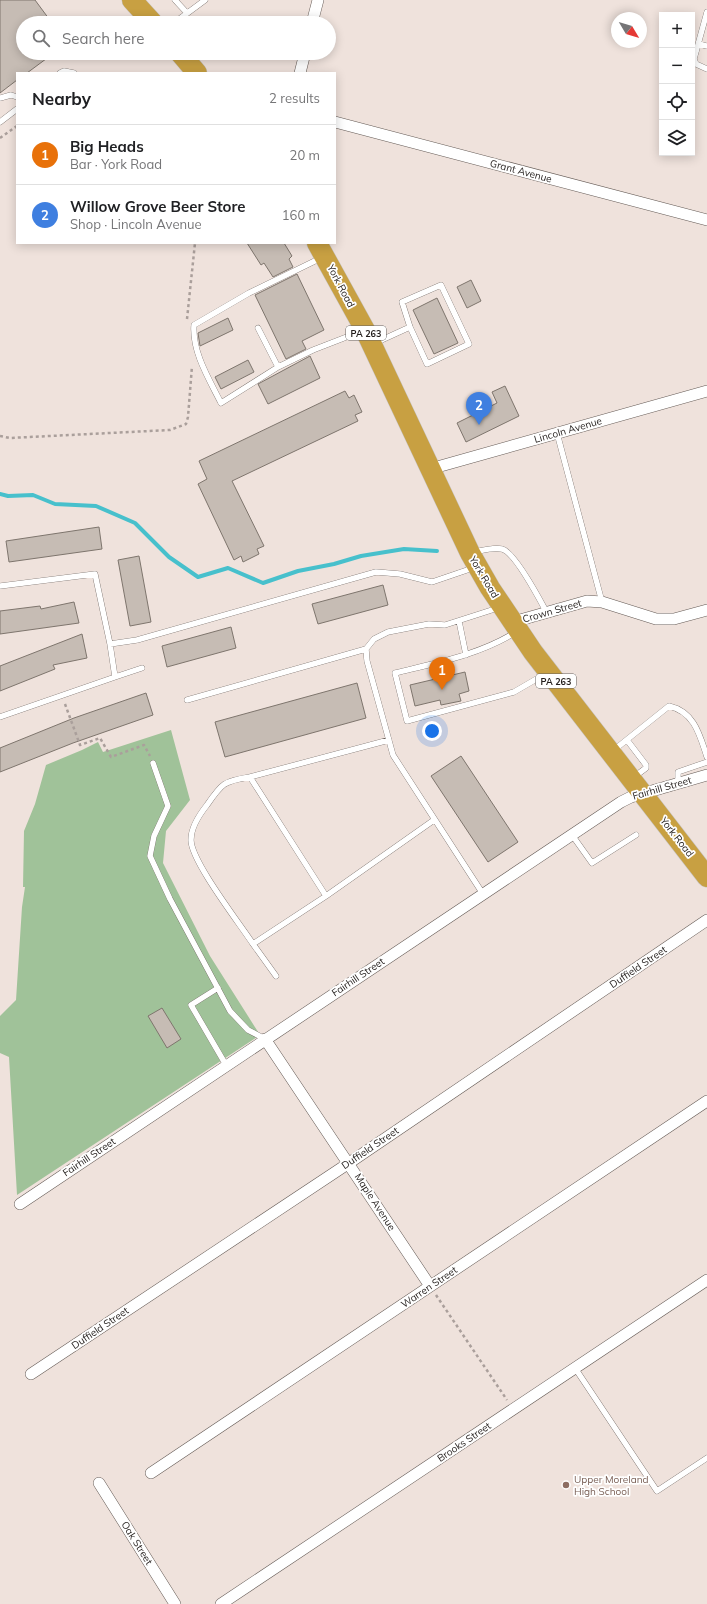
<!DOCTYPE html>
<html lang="en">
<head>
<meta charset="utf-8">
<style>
  :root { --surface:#fff; --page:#f6f6f6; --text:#202124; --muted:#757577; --line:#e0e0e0; --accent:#2563eb }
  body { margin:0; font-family:Mulish,sans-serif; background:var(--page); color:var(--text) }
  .controls { position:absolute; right:12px; top:12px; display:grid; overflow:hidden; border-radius:0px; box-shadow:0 2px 10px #0003 }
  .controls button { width:36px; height:36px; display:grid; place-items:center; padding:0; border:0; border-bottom:1px solid var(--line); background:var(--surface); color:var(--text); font:20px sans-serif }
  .compass { position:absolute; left:611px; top:12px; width:36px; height:36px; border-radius:50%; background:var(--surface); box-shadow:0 2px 10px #0003; rotate:128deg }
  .you { position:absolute; left:432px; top:731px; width:14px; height:14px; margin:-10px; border:3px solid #fff; border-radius:50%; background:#1a73e8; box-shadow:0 0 0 6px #1a73e833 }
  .badge { display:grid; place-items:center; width:26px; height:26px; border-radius:50%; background:var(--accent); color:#fff; font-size:13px; font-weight:700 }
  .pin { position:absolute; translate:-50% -33px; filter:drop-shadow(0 1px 2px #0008) }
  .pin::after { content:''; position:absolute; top:21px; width:14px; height:12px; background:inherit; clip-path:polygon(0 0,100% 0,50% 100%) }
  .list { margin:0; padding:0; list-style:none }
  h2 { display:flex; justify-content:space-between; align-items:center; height:52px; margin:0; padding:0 16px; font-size:17px }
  h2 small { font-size:13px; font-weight:400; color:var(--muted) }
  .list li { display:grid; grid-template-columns:26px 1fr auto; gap:12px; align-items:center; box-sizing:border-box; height:60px; padding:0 16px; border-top:1px solid var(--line) }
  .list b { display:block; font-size:15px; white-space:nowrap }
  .list p { margin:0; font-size:13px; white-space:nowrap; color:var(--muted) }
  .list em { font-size:13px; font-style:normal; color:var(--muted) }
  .icon { flex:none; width:22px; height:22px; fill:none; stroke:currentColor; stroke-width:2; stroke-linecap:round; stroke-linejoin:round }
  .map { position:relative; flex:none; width:707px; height:1604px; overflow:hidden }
  .search { position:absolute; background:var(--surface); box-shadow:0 2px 10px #0003; left:16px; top:16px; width:320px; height:44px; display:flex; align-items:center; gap:10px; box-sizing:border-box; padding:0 14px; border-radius:22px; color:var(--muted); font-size:15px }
  .panel { position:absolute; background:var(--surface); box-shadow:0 2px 10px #0003; left:16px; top:72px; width:320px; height:172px; border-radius:0px }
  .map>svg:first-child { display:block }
</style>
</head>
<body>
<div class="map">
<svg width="707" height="1604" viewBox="0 0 707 1604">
  <rect width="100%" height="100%" fill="#efe2dc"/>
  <!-- green -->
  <path fill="#a0c299" d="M171 730 190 800 166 831 163 863 210 956 260 1035 17 1195 9 1057 0 1053V1016L16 1000 22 907 25 887H23L24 831 35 804 46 765 82 750 98 742 103 752Z"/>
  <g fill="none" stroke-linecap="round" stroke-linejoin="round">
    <!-- stream -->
    <path stroke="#47c0cc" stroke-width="4" d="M0 494 8 496 33 495 55 504 96 506 135 523 169 557 198 577 228 568 263 583 298 571 334 564 361 556 404 549 437 551"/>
  </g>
  <!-- building -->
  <path fill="#c6bcb4" stroke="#7e756d" d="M0 0H35L52 23H23V53H54L27 73H17V80L0 93Z
    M247 243H284L292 256 289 259 293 267 273 277 264 263 261 265Z
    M297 274 324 330 302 341 306 349 286 359 255 295Z
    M471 280 481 301 467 308 457 287Z
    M437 298 458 343 434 354 413 310Z
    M228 318 233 330 200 346 198 333Z
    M310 356 320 378 268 404 258 384Z
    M248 360 254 372 221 389 215 377Z
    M505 386 519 416 466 442 457 423 497 403 492 392Z
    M345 391 349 398 354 395 362 412 355 415 358 421 232 481 264 546 257 549 259 554 243 562 241 556 234 560 198 484 207 479 199 461Z
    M99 527 102 549 9 562 6 541Z
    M139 556 151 622 130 626 118 560Z
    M383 585 388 605 318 624 312 604Z
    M74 602 79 623 0 634V611L40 606 41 609Z
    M231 627 236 648 167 667 162 646Z
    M82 634 87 658 53 665 55 669 0 691V666Z
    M465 672 469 691 459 694 461 701 441 705 440 700 415 706 410 685Z
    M357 683 366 718 225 757 215 722Z
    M146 693 153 715 73 743 0 772V748L74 718Z
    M461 756 518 842 488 862 431 776Z
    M162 1008 181 1039 167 1048 148 1016Z"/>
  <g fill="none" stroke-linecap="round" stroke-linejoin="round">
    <!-- lane casing -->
    <g stroke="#655b56" stroke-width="6">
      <path id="lane" d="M175 0 187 13
        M707 12 694 59 696 64 707 69
        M174 23 205 0
        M699 44 707 46
        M60 73 64 71 74 73
        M0 98 11 95 17 97
        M0 122 17 109
        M258 328 278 367 313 350 362 331
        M375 343 410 327 427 364 469 344 441 285 402 302 410 327
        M278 367 221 403C209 379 192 352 194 325L249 293 321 258
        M557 433 602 602
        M475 552C484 550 493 547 502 549 515 552 540 600 547 613
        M0 586 95 574 110 644 137 640 376 572 400 574 432 582 473 568
        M459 621 466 655
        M516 632C479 655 436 663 395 673L407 721 514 692 545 674
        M366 649 367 661 393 755 483 894
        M115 677 142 668
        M187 700 366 649 374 639 388 632 429 624 445 625 498 608
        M0 717 115 677 110 644
        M389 740 250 777 326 896 434 820
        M627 740 646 765V768L634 777
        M614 750 669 706C695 712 700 736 707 757
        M153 763 168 806 154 836 150 856 170 899 230 1011 248 1030 265 1039
        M250 777C224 781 222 783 207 805 199 815 191 827 191 840 191 861 240 924 253 944
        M678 783V772L707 762
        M572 835 592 863 636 835
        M276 976 253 944 326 896
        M218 988 191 1005 226 1065
        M575 1368 657 1491 707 1458"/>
    </g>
    <!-- street casing -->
    <g stroke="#655b56" stroke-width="12">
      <path id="street" d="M312 23 318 0
        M300 73 305 53
        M335 122 707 220
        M430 469 707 391
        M513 622 587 601 602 602 656 619H674L707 610
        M265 1039 430 1286
        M20 1204 621 802 631 797 707 775
        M31 1374 349 1163 707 920
        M151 1473 707 1101
        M99 1483 175 1604
        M221 1604 707 1280"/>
    </g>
    <!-- highway casing -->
    <g stroke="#c6c4c4" stroke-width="21">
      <path id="highway" d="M132 0 153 23
        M180 53 197 73
        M317 243 365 330 470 553 490 588 533 652 707 877"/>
    </g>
    <!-- path -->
    <path stroke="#aa9f9b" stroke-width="2.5" stroke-dasharray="3 3" stroke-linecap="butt" d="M0 138 17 126
      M187 319 195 243
      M0 436 10 438 170 430 186 424 188 417 192 366
      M65 704 80 745 100 738 111 757 144 745 150 756
      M436 1295 507 1400"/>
    <!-- lane -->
    <use href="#lane" stroke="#fff" stroke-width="5.5"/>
    <!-- street -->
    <use href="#street" stroke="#fff" stroke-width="11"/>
    <!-- highway -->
    <use href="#highway" stroke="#c8a042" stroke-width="20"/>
  </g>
  <!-- markers -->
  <circle fill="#8d6e63" stroke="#fff" stroke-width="1.5" cx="566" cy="1485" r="4"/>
  <g text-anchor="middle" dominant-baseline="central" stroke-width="3.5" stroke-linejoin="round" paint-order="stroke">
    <!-- shield labels -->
    <g fill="#fff" stroke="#64615f" stroke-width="1">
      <rect x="346" y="326" width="40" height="14" rx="3"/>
      <rect x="536" y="674" width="40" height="14" rx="3"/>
    </g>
    <g font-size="9" font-weight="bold" fill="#221d1b">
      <text x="366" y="333">PA 263</text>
      <text x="556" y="681">PA 263</text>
    </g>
    <!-- street labels -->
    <g font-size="10" fill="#221d1b" stroke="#fff">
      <text transform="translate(521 171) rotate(15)">Grant Avenue</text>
      <text transform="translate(341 286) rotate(62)">York Road</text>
      <text transform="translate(568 430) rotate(-16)">Lincoln Avenue</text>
      <text transform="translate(484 577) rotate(59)">York Road</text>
      <text transform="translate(552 611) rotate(-16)">Crown Street</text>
      <text transform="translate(662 788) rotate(-16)">Fairhill Street</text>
      <text transform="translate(677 837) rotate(52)">York Road</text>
      <text transform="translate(638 967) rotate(-34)">Duffield Street</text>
      <text transform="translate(358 977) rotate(-34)">Fairhill Street</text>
      <text transform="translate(370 1148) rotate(-34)">Duffield Street</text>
      <text transform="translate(89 1157) rotate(-34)">Fairhill Street</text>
      <text transform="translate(375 1202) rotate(57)">Maple Avenue</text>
      <text transform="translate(429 1287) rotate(-34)">Warren Street</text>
      <text transform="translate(100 1328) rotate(-34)">Duffield Street</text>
      <text transform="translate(464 1442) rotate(-34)">Brooks Street</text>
      <text transform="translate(137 1543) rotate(58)">Oak Street</text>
    </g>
    <!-- education labels -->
    <g font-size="10" fill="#785e54" stroke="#fff" text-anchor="start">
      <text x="574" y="1479">Upper Moreland<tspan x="574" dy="12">High School</tspan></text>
    </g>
  </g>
</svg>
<div class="controls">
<button>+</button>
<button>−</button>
<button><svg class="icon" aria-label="locate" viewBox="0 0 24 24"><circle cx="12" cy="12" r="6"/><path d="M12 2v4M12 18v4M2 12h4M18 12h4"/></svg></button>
<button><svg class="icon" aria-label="layers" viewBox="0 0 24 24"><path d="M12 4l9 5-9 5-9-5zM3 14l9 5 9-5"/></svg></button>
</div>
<svg class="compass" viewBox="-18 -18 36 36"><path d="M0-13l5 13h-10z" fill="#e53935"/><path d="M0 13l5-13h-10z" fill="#757577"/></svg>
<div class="you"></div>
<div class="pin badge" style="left:442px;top:690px;background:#e8710a">1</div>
<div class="pin badge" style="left:479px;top:425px;background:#3f7fe0">2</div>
<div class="search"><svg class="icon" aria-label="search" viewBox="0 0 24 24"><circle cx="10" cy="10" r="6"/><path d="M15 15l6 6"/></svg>Search here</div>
<section class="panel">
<h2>Nearby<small>2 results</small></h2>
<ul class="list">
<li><span class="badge" style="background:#e8710a">1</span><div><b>Big Heads</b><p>Bar · York Road</p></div><em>20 m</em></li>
<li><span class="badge" style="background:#3f7fe0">2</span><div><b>Willow Grove Beer Store</b><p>Shop · Lincoln Avenue</p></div><em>160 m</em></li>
</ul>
</section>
</div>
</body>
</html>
